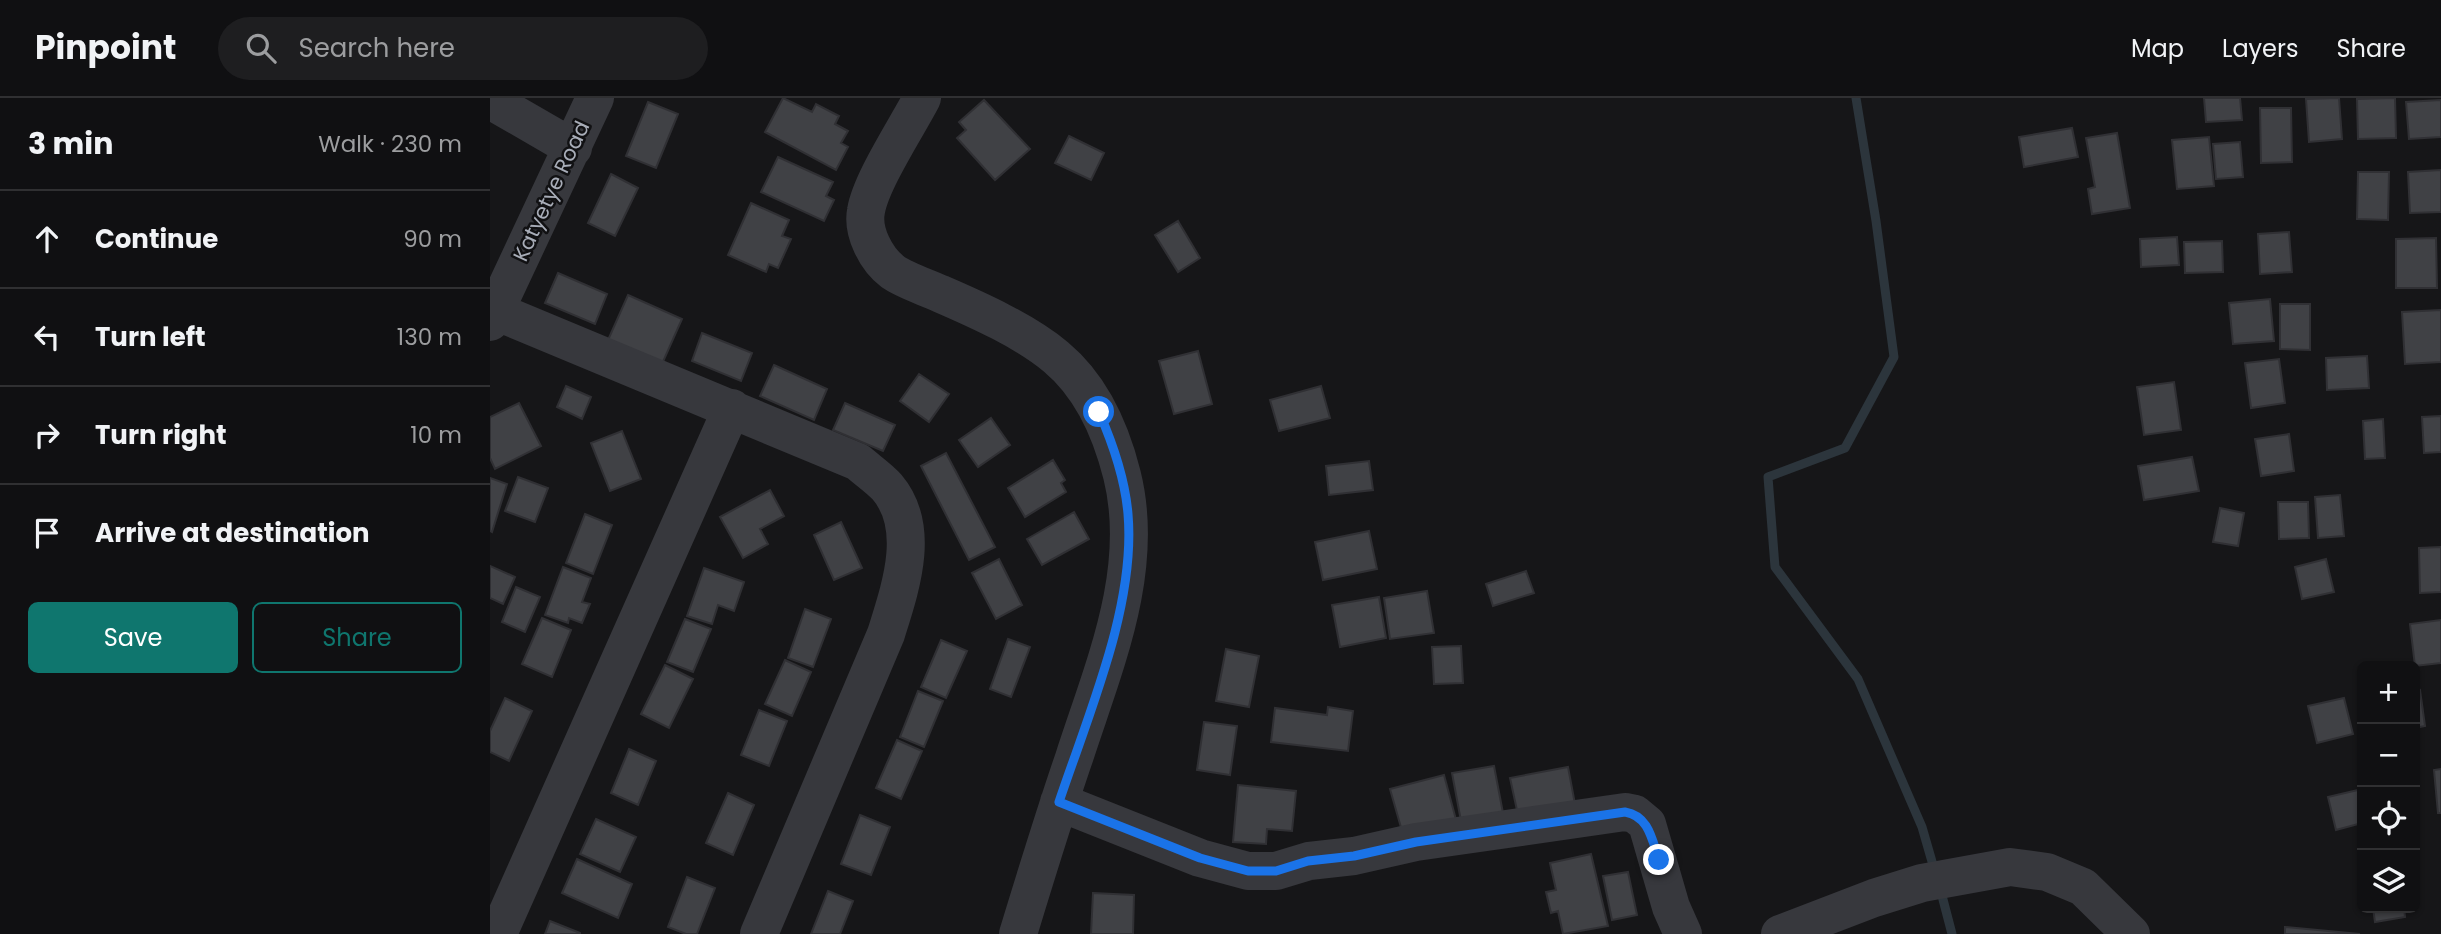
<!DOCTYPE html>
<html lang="en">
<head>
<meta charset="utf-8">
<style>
  :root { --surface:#101012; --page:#1e1e20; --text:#f1f3f6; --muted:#9c9d9f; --line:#303032; --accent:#0f766e }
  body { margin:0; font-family:Poppins,sans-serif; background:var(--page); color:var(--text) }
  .controls { position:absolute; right:21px; bottom:21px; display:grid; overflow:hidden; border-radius:10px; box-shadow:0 2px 5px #0004 }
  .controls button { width:63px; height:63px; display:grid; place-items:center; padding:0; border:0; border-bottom:2px solid var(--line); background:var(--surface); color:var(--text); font:35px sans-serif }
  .stop { position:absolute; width:21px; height:21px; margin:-16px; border:5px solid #1a73e8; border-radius:50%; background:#fff }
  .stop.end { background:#1a73e8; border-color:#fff; box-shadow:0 2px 7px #0008 }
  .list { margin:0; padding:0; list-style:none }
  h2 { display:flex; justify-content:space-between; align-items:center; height:91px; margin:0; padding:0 28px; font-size:30px }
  h2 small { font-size:23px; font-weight:400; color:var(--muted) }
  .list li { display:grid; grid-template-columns:46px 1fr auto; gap:21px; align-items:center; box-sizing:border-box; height:98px; padding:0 28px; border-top:2px solid var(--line) }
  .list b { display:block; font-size:26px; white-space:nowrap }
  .list em { font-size:23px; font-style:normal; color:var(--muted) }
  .actions { display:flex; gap:14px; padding:21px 28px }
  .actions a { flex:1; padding:16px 0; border:2px solid var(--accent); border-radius:10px; text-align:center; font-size:24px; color:var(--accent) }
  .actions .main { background:var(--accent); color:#fff }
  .icon { flex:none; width:38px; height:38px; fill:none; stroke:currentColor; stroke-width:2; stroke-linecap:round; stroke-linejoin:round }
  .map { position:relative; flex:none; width:1951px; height:836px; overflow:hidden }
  header { display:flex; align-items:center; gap:42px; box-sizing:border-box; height:98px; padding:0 35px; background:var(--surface); border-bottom:2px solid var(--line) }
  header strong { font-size:33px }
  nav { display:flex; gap:38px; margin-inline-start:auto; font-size:24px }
  .search { width:490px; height:63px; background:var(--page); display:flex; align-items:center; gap:18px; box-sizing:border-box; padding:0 24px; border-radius:38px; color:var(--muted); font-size:26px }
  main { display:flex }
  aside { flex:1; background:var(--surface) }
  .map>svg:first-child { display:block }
</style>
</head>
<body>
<header>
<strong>Pinpoint</strong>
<div class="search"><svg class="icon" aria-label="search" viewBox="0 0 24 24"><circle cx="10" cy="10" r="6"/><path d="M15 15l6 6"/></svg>Search here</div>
<nav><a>Map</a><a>Layers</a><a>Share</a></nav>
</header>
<main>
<aside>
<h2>3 min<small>Walk · 230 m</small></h2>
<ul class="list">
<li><svg class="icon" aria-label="ahead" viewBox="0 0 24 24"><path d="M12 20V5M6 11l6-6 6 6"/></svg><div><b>Continue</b></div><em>90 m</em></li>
<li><svg class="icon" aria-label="left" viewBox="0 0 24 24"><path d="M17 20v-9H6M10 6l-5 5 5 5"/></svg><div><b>Turn left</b></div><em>130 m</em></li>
<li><svg class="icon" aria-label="right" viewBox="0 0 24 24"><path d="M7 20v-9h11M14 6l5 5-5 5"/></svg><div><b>Turn right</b></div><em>10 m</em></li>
<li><svg class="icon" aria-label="arrive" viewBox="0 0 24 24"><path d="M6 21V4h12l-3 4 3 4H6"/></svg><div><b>Arrive at destination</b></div></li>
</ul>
<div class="actions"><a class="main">Save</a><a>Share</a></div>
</aside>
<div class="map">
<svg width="1951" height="836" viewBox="0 0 1951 836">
  <rect width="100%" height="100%" fill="#161618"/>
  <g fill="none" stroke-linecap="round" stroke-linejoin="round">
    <!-- stream -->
    <path stroke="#2c353c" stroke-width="9" d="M1366 0 1386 123 1404 259 1355 350 1278 379 1285 469 1368 581 1432 729 1445 774
      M1450 790 1462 836"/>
  </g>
  <!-- building -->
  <path fill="#404145" stroke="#303034" stroke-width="2" d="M293 0 322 14 326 6 349 18 345 26 358 33 351 45 358 49 346 72 275 34Z
    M1714 0H1750L1752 22 1716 24Z
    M1849 0 1852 41 1819 44 1816 1Z
    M1905 0 1906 40 1868 41 1867 1Z
    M494 2 540 51 505 82 467 40 476 32 469 24Z
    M1951 2V39L1919 41 1916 4Z
    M158 4 188 16 166 70 136 58Z
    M1770 10H1801L1802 64 1771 65Z
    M1582 30 1588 59 1534 69 1529 39Z
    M1627 35 1640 110 1602 116 1598 91 1605 89 1596 40Z
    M579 38 614 55 601 82 565 65Z
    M1719 39 1724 88 1687 91 1682 42Z
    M1750 44 1753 79 1726 81 1723 46Z
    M288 59 343 84 336 98 344 102 334 123 271 94Z
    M1951 72V114L1920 115 1918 74Z
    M1868 74H1899L1898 122 1867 121Z
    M121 76 148 90 125 138 98 125Z
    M261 105 299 122 292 138 301 141 288 170 279 166 276 174 238 157Z
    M688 123 710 160 688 174 665 137Z
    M1799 134 1802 174 1770 176 1768 136Z
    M1687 139 1689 167 1651 169 1650 141Z
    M1946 140 1947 190H1906V141Z
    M1732 143 1733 174 1695 175 1694 144Z
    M68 175 117 196 105 226 55 205Z
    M138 197 192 221 168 275 114 251Z
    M1780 201 1784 243 1743 246 1739 205Z
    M1790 206H1820V252L1790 251Z
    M1951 212V264L1915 266 1912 214Z
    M212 235 262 255 251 283 202 263Z
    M708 253 722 306 684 316 669 263Z
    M1877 258 1879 290 1837 292 1836 260Z
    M1789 261 1795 305 1761 310 1755 265Z
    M284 267 337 291 324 322 270 298Z
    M429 276 459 296 439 324 410 303Z
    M1684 284 1691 332 1654 337 1647 289Z
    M76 288 101 299 92 321 67 309Z
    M831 288 840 320 789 333 780 302Z
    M29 305 51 348 5 371 0 360V319Z
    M355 305 405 327 393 353 343 332Z
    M1951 318V354L1934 355 1932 319Z
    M501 320 520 347 488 369 469 342Z
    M1893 321 1895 360 1875 361 1873 323Z
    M132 333 151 381 120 393 101 345Z
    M1799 336 1804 373 1771 378 1765 341Z
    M456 355 505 449 479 462 431 368Z
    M1702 359 1709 393 1654 402 1648 368Z
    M563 362 575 382 571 385 576 394 535 419 518 390Z
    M879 363 883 392 839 397 836 368Z
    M28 379 58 390 45 424 15 413Z
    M0 380 17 386 2 434 0 433Z
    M280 392 294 418 270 431 278 446 253 460 230 419Z
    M1850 397 1854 438 1828 440 1825 399Z
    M1788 404H1818L1819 440 1789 441Z
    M1730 410 1754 415 1748 448 1723 444Z
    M584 414 599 441 552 467 537 441Z
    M95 416 122 427 103 476 76 465Z
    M351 424 372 470 344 482 324 437Z
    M879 433 887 471 833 482 825 444Z
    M1951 449V494L1930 495 1929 450Z
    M509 461 532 507 506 521 482 475Z
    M1836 461 1844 494 1812 501 1805 469Z
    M0 468 25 479 13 506 0 500Z
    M73 469 101 480 92 504 100 506 92 525 79 520 78 525 55 517Z
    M214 470 254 484 244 513 228 507 222 526 197 518Z
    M1036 473 1044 495 1003 508 996 486Z
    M26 489 50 499 35 534 12 524Z
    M937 493 944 535 900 541 894 500Z
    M889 499 896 540 850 549 842 507Z
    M315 511 341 521 323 569 298 560Z
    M52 520 81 532 62 579 32 566Z
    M195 521 221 531 203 574 177 564Z
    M1951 522V565L1925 568 1920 526Z
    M518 541 540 549 521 599 500 591Z
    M451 542 477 553 456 600 431 589Z
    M971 548 973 585 944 586 942 549Z
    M736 551 769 558 759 609 726 603Z
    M295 562 321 574 302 618 275 606Z
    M175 567 203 581 179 630 151 616Z
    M1930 592 1935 628 1925 630V593Z
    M428 593 453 603 434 649 410 639Z
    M15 600 42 613 19 663 0 654V633Z
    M1854 600 1863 636 1827 645 1818 608Z
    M838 609 863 613 858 653 781 644 785 610 837 617Z
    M269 612 297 623 279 668 251 657Z
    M714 624 747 628 740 677 707 672Z
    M407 642 432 653 411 701 386 690Z
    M139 651 166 663 148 707 121 695Z
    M1004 668 1013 715 971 723 962 675Z
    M1078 669 1085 706 1028 717 1020 680Z
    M1951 671V715H1948L1944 672Z
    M954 677 968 729 912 733 900 691Z
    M748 687 806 693 802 733 777 731 776 746 743 744Z
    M1872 691V725L1846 732 1838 699Z
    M238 695 264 707 243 757 216 745Z
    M370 717 400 729 381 777 351 766Z
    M106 721 146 739 130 774 90 756Z
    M1101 756 1118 828 1073 836 1068 813 1061 815 1056 794 1066 792 1060 765Z
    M87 761 142 786 128 820 72 795Z
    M1138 774 1147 817 1122 822 1113 778Z
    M197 779 225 790 207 836H196L178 829Z
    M338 793 363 803 350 836H321Z
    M603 795 644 797 643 836H601Z
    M1883 810H1914L1915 819 1885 824Z
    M60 823 90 835V836H55Z
    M1795 829 1870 836H1795Z"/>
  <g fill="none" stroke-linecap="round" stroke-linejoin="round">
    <!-- minor -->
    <path stroke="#37383d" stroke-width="38" d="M432 0C417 29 381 83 376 113 372 134 386 161 403 174 416 183 436 189 451 196 488 212 535 233 566 259 602 289 621 333 632 377 656 473 613 570 584 660 564 718 546 777 528 836
      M0 2 83 50
      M5 213 368 364C377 372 389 380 397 389 432 430 410 491 396 536L269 836
      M0 224 105 0
      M569 704 710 760 758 773H786L819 763 864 758 926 744 1135 714 1145 716 1157 726 1181 809 1193 836
      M8 836 242 310
      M1290 836 1384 800 1432 785 1520 769 1557 774 1593 789 1641 836"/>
  </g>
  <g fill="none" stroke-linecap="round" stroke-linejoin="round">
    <!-- route -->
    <path stroke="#1a73e8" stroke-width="9" d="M609 314C623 346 635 380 638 416 646 508 598 617 569 704L710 760 758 773H786L818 763 864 758 926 744 1135 714C1159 718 1162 742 1169 762"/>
  </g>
  <g text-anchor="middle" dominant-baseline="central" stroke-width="5" stroke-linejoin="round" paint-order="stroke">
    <!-- street labels -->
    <g font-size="21" fill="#a8adb8" stroke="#111113">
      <text transform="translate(61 93) rotate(-65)">Katyetye Road</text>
    </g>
  </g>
</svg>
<div class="controls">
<button>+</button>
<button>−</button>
<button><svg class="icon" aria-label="locate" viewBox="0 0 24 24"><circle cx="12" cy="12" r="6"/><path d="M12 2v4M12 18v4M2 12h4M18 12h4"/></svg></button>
<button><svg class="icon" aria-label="layers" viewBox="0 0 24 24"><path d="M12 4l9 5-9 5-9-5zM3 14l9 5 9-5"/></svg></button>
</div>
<div class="stop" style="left:609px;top:314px"></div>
<div class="stop end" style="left:1169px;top:762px"></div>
</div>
</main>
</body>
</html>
